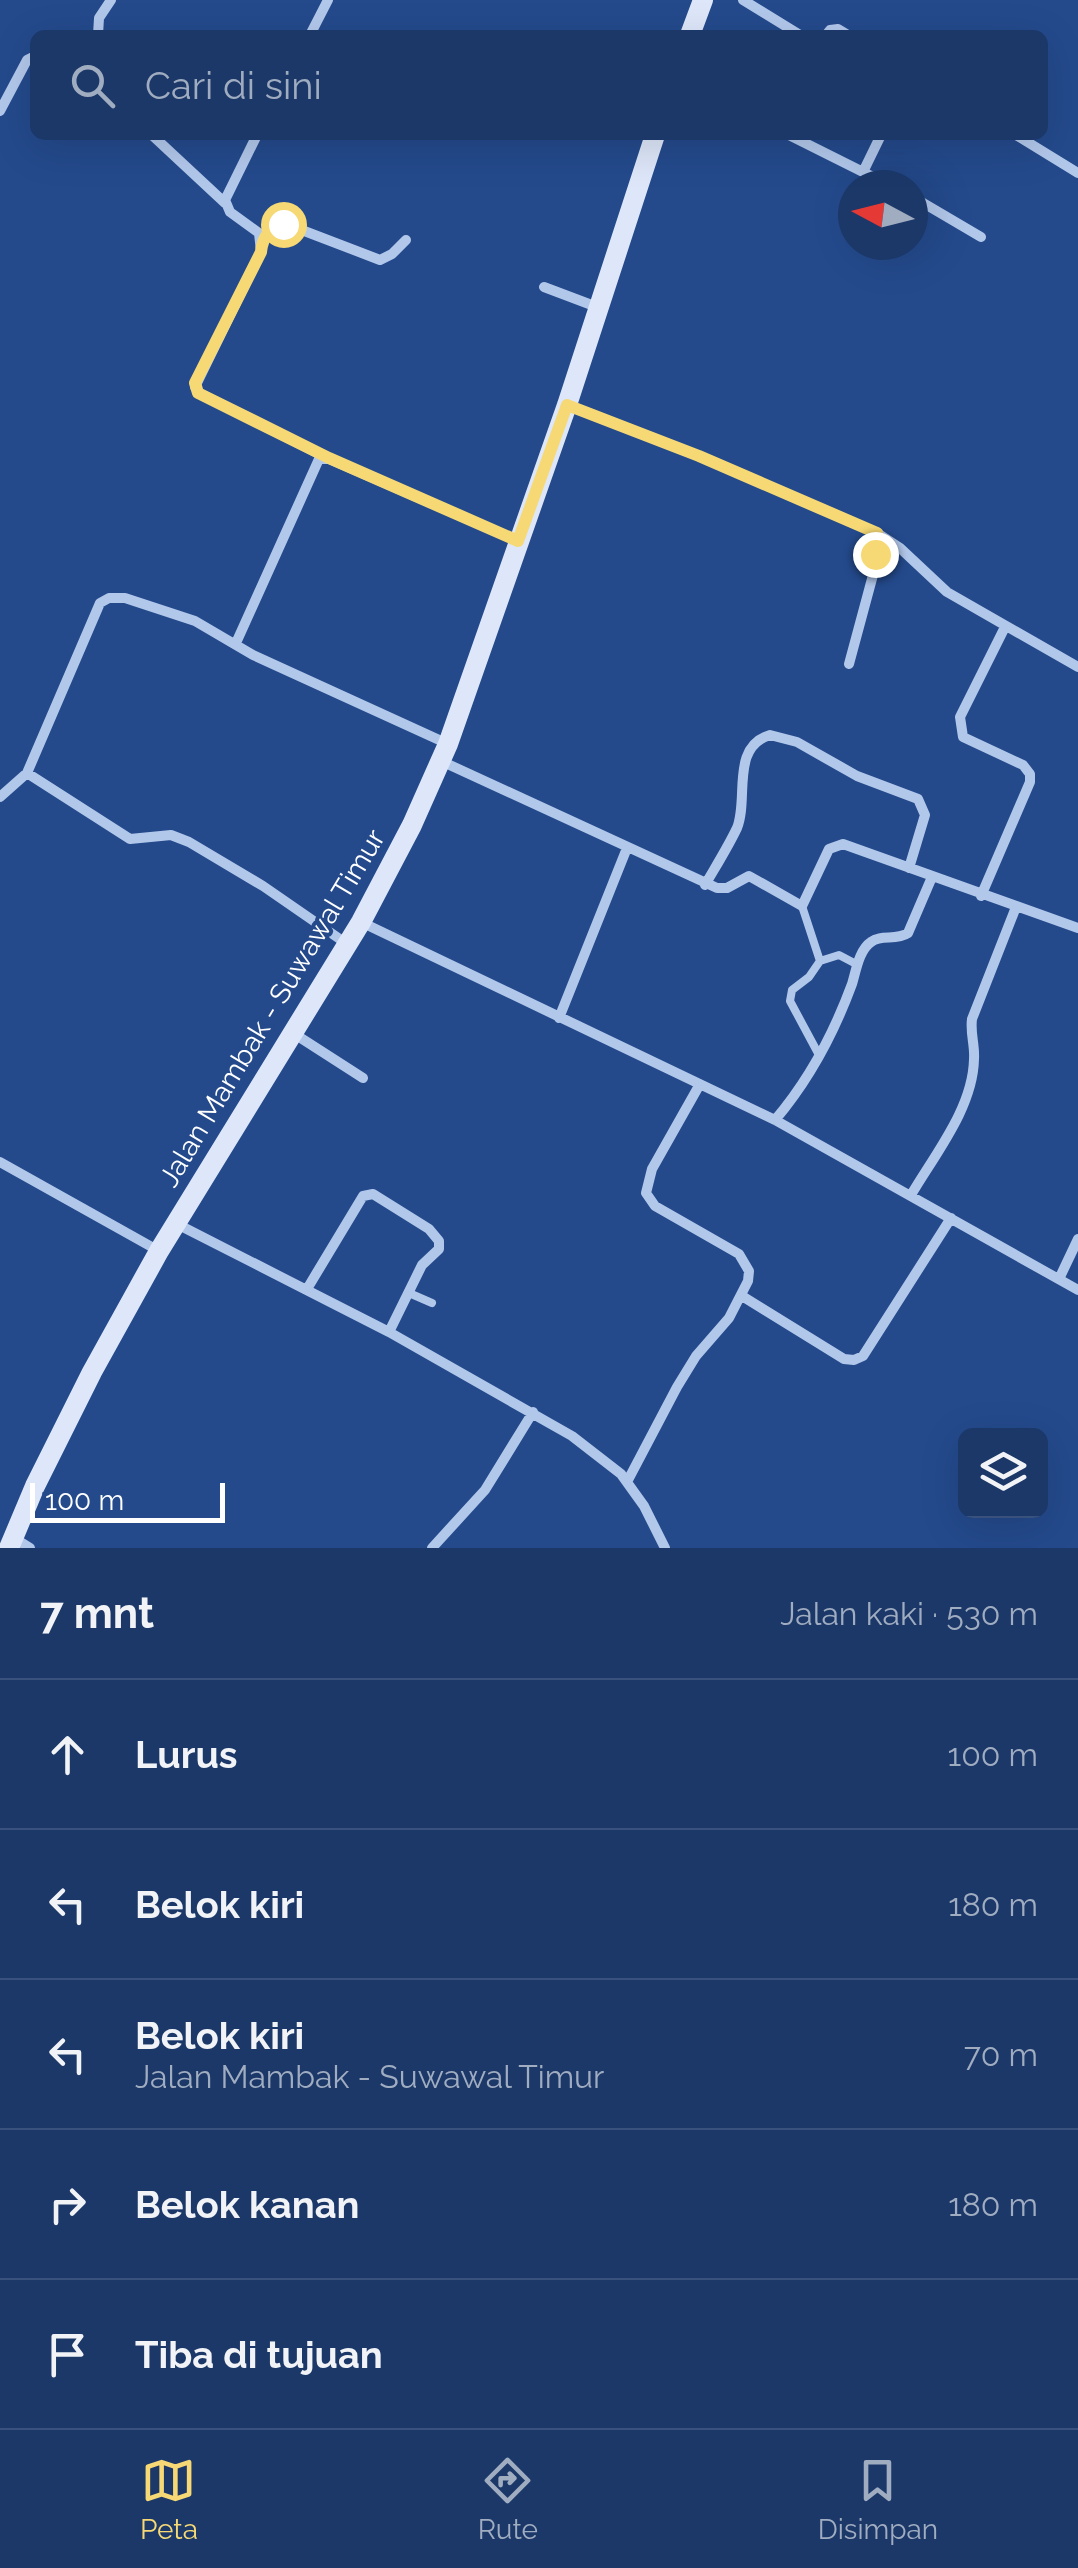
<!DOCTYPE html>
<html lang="id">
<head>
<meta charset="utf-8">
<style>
  :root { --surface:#1b3869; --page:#243f6f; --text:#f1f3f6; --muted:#a0acc0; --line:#39527d; --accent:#f6d975 }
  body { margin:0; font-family:Raleway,sans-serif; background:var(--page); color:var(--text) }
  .controls { position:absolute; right:30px; bottom:30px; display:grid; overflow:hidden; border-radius:15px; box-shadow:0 10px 40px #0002 }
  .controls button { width:90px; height:90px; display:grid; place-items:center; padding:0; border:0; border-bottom:2px solid var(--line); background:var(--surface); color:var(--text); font:50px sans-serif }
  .compass { position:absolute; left:838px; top:170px; width:90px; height:90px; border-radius:50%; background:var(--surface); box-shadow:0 10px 40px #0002; rotate:277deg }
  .scale { position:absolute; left:30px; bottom:25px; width:195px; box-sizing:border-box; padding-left:10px; border:5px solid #fff; border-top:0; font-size:28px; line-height:35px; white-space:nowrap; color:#fff; -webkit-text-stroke:8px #244a8c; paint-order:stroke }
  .stop { position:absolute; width:30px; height:30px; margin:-22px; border:8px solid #f6d975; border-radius:50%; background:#fff }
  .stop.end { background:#f6d975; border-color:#fff; box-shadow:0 2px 10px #0008 }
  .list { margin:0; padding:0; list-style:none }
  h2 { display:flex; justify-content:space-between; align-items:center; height:130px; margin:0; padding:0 40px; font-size:42px }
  h2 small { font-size:32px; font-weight:400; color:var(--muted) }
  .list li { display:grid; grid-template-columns:65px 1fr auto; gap:30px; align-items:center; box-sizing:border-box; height:150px; padding:0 40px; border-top:2px solid var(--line) }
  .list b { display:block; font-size:38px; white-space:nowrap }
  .list p { margin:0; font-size:32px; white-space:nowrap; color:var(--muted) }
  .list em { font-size:32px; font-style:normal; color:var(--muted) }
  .icon { flex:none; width:55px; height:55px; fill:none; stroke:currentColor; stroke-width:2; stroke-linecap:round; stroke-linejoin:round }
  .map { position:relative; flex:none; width:1078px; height:1548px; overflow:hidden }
  .search { position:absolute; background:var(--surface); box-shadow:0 10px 40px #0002; left:30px; right:30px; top:30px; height:110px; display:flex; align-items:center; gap:25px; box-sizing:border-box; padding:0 35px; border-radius:15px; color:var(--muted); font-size:38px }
  .sheet { height:880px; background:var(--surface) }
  nav { display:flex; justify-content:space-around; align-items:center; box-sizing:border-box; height:140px; border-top:2px solid var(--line); background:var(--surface); font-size:28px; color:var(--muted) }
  nav a { display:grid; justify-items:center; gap:5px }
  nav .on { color:var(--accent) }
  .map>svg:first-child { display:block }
</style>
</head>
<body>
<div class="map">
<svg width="1078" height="1548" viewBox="0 0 1078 1548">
  <rect width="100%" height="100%" fill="#244a8c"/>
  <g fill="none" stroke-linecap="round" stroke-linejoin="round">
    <!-- lane -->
    <path stroke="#b2c8eb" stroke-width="8" d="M802 906 820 961 839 955 858 965
      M819 1055 790 1001 792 990 809 977 820 961
      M409 1293 432 1303"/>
    <!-- street -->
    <path stroke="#b2c8eb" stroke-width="10" d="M743 0 800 35
      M98 35 99 18 111 0
      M310 35 328 0
      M826 35 830 30 838 29 848 35
      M0 111 27 60 35 56
      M152 135 225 203
      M257 135 225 200 230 212 259 233 261 252 195 387 199 393 329 459
      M789 135 889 185
      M1016 135 1078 173
      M863 172 881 135
      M913 197 981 237
      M262 242 274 227 286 224 380 260 392 254 406 240
      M544 287 597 307
      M567 405 699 456 877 533 900 548 947 592 1078 667
      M236 643 319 459H329L518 541
      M849 664 873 575 877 533
      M441 761 717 888H727L749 876 802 906 829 849 843 844 1078 928
      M27 773 100 603 109 598H125L195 621 253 655 448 744
      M0 797 27 773 130 839 171 835 189 842 263 886 347 944
      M705 885C716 866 728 847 737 828 749 799 730 747 770 735L797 742 857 776 918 799 925 815 909 868
      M981 896 1030 782V774L1023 765 963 737 960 717 1005 627
      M361 922 775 1120 1078 1290
      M559 1018 627 848
      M293 1033 363 1078
      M775 1120C809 1080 834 1033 852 984 856 971 859 950 871 942 881 934 896 941 908 933L932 877
      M0 1162 159 1251
      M911 1195C935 1154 973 1108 974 1059 975 1045 970 1033 972 1019L1016 907
      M177 1224 389 1332 572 1436 621 1474 644 1506 665 1548
      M1059 1279 1078 1239
      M307 1289 363 1196 373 1194 429 1229 439 1241V1249L422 1265 389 1332
      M742 1296 844 1359 854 1360 863 1356 951 1218
      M627 1482 677 1387 696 1356 729 1318 748 1281 749 1271 739 1254 655 1206 646 1193 652 1169 700 1084
      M14 1538 30 1548
      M432 1548 485 1490 533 1412"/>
    <!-- secondary -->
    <path stroke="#dde7f9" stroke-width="20" d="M690 35 703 0
      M9 1548 35 1486 92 1372 159 1251 361 922 412 825 448 744 567 405 655 135"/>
  </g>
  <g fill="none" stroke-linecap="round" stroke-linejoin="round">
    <!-- route -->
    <path stroke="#f6d975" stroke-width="12" d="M283 224C270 226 262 239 261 252L195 383 198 393 329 458 518 541 567 405 699 456 877 533 875 554"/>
  </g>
  <g text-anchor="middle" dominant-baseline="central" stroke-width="8" stroke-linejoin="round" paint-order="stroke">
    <!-- street labels -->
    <g font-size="28" fill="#fff" stroke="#244a8c">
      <text transform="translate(272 1008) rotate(-59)">Jalan Mambak - Suwawal Timur</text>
    </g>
  </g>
</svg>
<div class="controls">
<button><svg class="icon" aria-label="layers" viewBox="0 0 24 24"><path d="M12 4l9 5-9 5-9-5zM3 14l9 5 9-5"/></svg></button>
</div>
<svg class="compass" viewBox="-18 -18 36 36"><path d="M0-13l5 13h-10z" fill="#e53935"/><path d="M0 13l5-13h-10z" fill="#a0acc0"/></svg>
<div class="scale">100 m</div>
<div class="stop" style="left:283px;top:224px"></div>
<div class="stop end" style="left:875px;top:554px"></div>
<div class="search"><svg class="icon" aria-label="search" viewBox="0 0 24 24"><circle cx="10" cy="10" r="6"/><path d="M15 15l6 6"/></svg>Cari di sini</div>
</div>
<section class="sheet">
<h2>7 mnt<small>Jalan kaki · 530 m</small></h2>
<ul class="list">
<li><svg class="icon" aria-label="ahead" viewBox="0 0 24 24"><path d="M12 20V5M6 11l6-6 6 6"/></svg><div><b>Lurus</b></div><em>100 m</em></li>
<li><svg class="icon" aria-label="left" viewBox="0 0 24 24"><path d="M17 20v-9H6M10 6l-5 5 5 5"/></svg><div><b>Belok kiri</b></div><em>180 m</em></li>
<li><svg class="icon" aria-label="left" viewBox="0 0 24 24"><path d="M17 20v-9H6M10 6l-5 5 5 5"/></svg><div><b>Belok kiri</b><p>Jalan Mambak - Suwawal Timur</p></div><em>70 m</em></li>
<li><svg class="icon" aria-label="right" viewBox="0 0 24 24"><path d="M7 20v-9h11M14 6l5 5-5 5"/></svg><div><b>Belok kanan</b></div><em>180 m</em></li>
<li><svg class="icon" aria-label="arrive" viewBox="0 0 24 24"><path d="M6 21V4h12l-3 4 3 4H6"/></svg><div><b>Tiba di tujuan</b></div></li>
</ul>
</section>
<nav>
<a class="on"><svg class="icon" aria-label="map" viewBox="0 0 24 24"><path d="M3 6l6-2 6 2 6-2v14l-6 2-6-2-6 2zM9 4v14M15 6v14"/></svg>Peta</a>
<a><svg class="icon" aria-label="directions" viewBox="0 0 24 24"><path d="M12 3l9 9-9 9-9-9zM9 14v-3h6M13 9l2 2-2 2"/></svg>Rute</a>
<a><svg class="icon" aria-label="saved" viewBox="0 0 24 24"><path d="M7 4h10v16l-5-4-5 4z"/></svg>Disimpan</a>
</nav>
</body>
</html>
